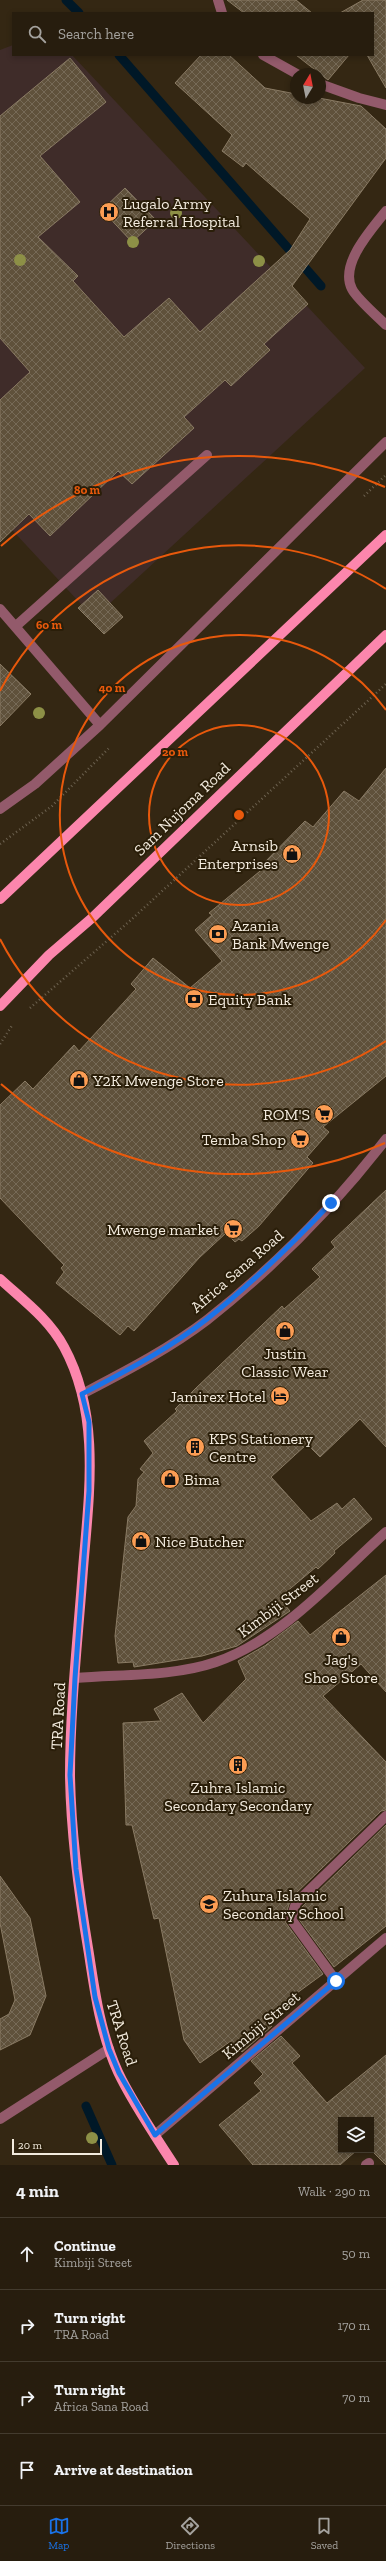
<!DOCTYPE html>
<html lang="en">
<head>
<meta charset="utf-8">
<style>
  :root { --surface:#271d0e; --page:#2f2617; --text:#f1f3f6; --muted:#a4a29e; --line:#433b2e; --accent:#1a73e8 }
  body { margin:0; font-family:"Zilla Slab",serif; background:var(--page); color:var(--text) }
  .controls { position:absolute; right:12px; bottom:12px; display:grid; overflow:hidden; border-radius:0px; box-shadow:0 2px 6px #0003 }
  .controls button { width:36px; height:36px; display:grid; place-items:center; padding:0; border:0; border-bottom:1px solid var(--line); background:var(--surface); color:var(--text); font:20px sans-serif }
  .compass { position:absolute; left:290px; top:68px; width:36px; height:36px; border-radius:50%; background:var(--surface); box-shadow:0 2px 6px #0003; rotate:10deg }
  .scale { position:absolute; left:12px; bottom:10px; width:90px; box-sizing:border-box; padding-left:4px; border:2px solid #f3ebde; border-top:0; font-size:11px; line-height:14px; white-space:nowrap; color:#f3ebde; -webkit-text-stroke:3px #2a1e09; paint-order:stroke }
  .stop { position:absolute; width:12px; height:12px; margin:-9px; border:3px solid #1a73e8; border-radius:50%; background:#fff }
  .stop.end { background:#1a73e8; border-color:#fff; box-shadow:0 1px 4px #0008 }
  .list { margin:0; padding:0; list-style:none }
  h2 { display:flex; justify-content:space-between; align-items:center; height:52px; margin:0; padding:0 16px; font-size:17px }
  h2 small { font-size:13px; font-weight:400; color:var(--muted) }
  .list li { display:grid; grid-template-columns:26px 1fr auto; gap:12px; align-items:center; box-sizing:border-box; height:72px; padding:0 16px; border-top:1px solid var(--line) }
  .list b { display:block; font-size:15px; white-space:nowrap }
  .list p { margin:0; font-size:13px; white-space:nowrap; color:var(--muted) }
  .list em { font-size:13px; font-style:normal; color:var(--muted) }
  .icon { flex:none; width:22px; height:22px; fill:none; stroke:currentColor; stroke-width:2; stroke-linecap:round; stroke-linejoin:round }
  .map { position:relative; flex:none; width:386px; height:2165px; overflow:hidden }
  .search { position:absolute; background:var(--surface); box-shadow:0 2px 6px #0003; left:12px; right:12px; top:12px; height:44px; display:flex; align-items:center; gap:10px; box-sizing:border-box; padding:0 14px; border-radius:0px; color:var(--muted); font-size:15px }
  .sheet { height:340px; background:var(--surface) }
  nav { display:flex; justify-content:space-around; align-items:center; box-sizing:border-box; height:56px; border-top:1px solid var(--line); background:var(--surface); font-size:11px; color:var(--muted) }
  nav a { display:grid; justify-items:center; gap:2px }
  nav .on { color:var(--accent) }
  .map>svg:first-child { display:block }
</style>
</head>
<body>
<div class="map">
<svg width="386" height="2165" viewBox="0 0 386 2165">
  <defs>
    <pattern id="building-cross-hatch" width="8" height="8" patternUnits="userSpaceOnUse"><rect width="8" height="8" fill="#5f513b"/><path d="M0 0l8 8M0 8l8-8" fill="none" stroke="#766a57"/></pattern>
  </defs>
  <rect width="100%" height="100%" fill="#342713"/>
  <!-- medical -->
  <path fill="#3f2c29" d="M13 45V55H72L365 368 94 618 0 517V50Z"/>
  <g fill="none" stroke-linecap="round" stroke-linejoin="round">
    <!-- stream -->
    <path stroke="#001827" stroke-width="9" d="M66 0 79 13
      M119 55 321 286
      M86 2106 112 2165"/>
  </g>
  <!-- building -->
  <path fill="url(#building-cross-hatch)" stroke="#8a7b64" d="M227 0H296L312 13H244Z
    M363 0H386V88L367 55H373V13H340Z
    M201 55H229L265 88 296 94V98H319L361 106 386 129V158L292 286 308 304 264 344 270 350 231 386 225 380 184 417 194 428 132 484 118 471 50 536 29 514 0 542V400L30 372 0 338V116L70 58 106 102 40 156 80 202 38 237 78 276 73 281 124 337 169 298 200 332 290 250 310 219 246 163 243 167 222 151 232 135 175 83Z
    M296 55H349L328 80Z
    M125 188 156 220 132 242 102 210Z
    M98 590 123 617 104 634 78 608Z
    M0 664 31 694 0 726Z
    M386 768V1076L323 1127 329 1132 307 1157 313 1163 259 1226 242 1241 239 1239 235 1242 226 1233 199 1258 134 1331 128 1326 120 1335 56 1283 64 1272 61 1268 64 1265 0 1198V1105L25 1081 33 1089 74 1045 79 1051 136 989 131 984 153 958 190 988 222 961 195 930 212 915 209 913 265 867 263 864 305 821 313 827 344 791 359 801Z
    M386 1190V1447L360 1419 320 1457 307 1444 271 1477 311 1521 337 1503 342 1509 354 1498 372 1519 334 1551 335 1553 318 1569 316 1567 279 1598 290 1611 237 1646 202 1656 134 1667 133 1662 118 1663 115 1636 128 1517 136 1506 138 1479 144 1472 140 1469 153 1453 144 1441 177 1411 175 1409 196 1388 282 1306 284 1309 320 1277 312 1269 335 1247 331 1242Z
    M386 1575V1692L361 1664 323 1696 386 1762V1810L381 1811 291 1898 285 1917 286 1923 323 1974 264 2017 272 2026 242 2052 231 2041 200 2063 184 2040 159 1918 154 1919 132 1825H126L123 1723 161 1721 154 1709 182 1693 203 1723 246 1679 238 1661 268 1644 266 1645 298 1621 310 1635Z
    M386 1825V1926L334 1967 298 1918 302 1907Z
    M0 1876 30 1918 46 1996 30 2035 0 2050V2019L9 2014 15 2000 0 1923Z
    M281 2036 300 2056 292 2063 327 2103 386 2055V2165L371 2150V2120H341V2150H357L340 2165H253L219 2125 261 2091 254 2083 263 2074 251 2061Z"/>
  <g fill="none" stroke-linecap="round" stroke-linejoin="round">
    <!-- path -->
    <path stroke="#6d6250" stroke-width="2.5" stroke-dasharray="1 3" stroke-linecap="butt" d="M364 496 386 475
      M0 844 52 806 110 747
      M30 1008 132 919 386 684
      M0 1044 13 1024"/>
    <!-- minor -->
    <path stroke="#935a6b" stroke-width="10" d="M218 0 222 13
      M263 55 297 74
      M320 84 359 98 386 105
      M386 211C372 229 339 264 352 289 357 299 377 316 386 325
      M0 609 100 725
      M16 626 207 455
      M0 809 35 784 100 725 386 442
      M82 1394C124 1372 169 1349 207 1320 273 1268 335 1205 386 1139
      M75 1678C121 1674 172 1677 216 1662 281 1640 336 1577 386 1532
      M336 1981 291 1919 296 1903 386 1816
      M0 2119 109 2049
      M155 2135 386 1938
      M366 2165 369 2163"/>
    <!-- major -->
    <path stroke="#fc86ad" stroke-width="10" d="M0 899 386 535
      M0 1006 49 955 92 918 386 635
      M0 1279C23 1300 49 1319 64 1347 101 1415 89 1495 83 1569 78 1638 70 1707 70 1776 71 1836 79 1895 89 1954 95 1994 101 2035 118 2072 132 2102 156 2137 174 2165"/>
  </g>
  <!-- trees -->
  <g fill="#8d9046">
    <circle cx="176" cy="213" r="6"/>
    <circle cx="133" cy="242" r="6"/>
    <circle cx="20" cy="260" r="6"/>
    <circle cx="259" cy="261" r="6"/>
    <circle cx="39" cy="713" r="6"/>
    <circle cx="92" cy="2138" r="6"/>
  </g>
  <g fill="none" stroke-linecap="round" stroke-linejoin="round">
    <!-- route -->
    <path stroke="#1a73e8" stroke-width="5" d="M331 1203C292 1244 252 1284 207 1319 169 1349 124 1372 82 1394L89 1422V1491L75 1678 70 1775 76 1869 95 1997 109 2049 119 2073 155 2135 336 1981"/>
  </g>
  <!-- distance rings -->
  <g fill="none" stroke="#e8590c" stroke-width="2">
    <circle cx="239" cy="815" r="90"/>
    <path d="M386 920A180 180 0 1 1 386 710"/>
    <path d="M386 1041A269 269 0 0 1 0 939M0 691A269 269 0 0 1 386 589"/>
    <path d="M385 1143A359 359 0 0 1 1 1084M1 546A359 359 0 0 1 385 487"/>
  </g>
  <!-- icons -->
  <defs>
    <g id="hospital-disc" transform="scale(1)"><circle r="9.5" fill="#fc9d54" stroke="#2a1e09"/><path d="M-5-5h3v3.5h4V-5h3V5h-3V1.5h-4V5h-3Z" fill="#111"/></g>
    <g id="shop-disc" transform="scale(1)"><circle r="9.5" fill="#fc9d54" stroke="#2a1e09"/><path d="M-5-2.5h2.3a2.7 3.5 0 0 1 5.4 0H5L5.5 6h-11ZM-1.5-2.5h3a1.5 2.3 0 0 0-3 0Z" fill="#111"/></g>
    <g id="bank-disc" transform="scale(1)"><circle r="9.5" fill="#fc9d54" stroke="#2a1e09"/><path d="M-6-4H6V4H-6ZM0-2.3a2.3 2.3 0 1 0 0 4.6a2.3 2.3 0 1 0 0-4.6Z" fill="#111"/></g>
    <g id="supermarket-disc" transform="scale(1)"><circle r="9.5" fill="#fc9d54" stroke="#2a1e09"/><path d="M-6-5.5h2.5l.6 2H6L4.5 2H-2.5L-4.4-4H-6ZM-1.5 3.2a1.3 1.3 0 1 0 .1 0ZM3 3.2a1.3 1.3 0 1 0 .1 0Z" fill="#111"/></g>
    <g id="hotel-disc" transform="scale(1)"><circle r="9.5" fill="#fc9d54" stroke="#2a1e09"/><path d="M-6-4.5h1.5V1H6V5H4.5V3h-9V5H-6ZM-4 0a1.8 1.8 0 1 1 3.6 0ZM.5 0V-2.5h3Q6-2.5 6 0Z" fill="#111"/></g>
    <g id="building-disc" transform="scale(1)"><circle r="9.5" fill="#fc9d54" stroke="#2a1e09"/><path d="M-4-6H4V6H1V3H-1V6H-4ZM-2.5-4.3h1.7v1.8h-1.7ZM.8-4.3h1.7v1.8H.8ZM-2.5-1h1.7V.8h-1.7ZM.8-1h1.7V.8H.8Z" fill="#111"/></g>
    <g id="school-disc" transform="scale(1)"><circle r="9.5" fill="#fc9d54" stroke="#2a1e09"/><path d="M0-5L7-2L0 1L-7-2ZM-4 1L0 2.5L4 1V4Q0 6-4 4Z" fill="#111"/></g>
  </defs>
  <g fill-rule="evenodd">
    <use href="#hospital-disc" x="109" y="212"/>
    <use href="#shop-disc" x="292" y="854"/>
    <use href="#bank-disc" x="218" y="934"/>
    <use href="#bank-disc" x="194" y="999"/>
    <use href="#shop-disc" x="79" y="1080"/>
    <use href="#supermarket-disc" x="324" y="1114"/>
    <use href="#supermarket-disc" x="300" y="1139"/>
    <use href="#supermarket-disc" x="233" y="1229"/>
    <use href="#shop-disc" x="285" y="1331"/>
    <use href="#hotel-disc" x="280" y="1396"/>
    <use href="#building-disc" x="195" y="1447"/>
    <use href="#shop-disc" x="170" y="1479"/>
    <use href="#shop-disc" x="141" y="1541"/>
    <use href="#shop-disc" x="341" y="1637"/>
    <use href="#building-disc" x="238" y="1765"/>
    <use href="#school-disc" x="209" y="1904"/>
  </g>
  <g text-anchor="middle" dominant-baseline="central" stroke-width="4" stroke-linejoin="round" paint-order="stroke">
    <!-- poi labels -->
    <g font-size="16" fill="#f3ebde" stroke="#2a1e09" text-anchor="start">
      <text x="123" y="203">Lugalo Army<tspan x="123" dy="18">Referral Hospital</tspan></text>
      <text x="278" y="845" text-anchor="end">Arnsib<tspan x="278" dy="18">Enterprises</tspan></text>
      <text x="232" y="925">Azania<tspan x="232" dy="18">Bank Mwenge</tspan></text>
      <text x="208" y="999">Equity Bank</text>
      <text x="93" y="1080">Y2K Mwenge Store</text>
      <text x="310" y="1114" text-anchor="end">ROM'S</text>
      <text x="286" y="1139" text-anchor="end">Temba Shop</text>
      <text x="219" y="1229" text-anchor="end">Mwenge market</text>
      <text x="285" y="1353" text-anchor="middle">Justin<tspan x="285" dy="18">Classic Wear</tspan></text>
      <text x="266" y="1396" text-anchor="end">Jamirex Hotel</text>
      <text x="209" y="1438">KPS Stationery<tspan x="209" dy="18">Centre</tspan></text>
      <text x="184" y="1479">Bima</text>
      <text x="155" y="1541">Nice Butcher</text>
      <text x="341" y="1659" text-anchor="middle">Jag's<tspan x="341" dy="18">Shoe Store</tspan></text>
      <text x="238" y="1787" text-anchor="middle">Zuhra Islamic<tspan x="238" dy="18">Secondary Secondary</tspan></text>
      <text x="223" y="1895">Zuhura Islamic<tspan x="223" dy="18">Secondary School</tspan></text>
    </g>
    <!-- street labels -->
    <g font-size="16" fill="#f3ebde" stroke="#2a1e09">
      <text transform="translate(182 809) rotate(-44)">Sam Nujoma Road</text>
      <text transform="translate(237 1271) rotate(-41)">Africa Sana Road</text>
      <text transform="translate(278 1605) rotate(-37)">Kimbiji Street</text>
      <text transform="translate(58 1716) rotate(-87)">TRA Road</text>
      <text transform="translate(261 2025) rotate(-40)">Kimbiji Street</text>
      <text transform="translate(122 2033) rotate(72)">TRA Road</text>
    </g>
  </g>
  <circle cx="239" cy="815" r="6" fill="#e8590c" stroke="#2a1e09" stroke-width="2"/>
  <g font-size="12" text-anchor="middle" font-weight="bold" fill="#e8590c" stroke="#2a1e09" stroke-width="4" stroke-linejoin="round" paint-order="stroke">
    <text x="87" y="494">80 m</text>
    <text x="49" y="629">60 m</text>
    <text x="112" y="692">40 m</text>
    <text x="175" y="756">20 m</text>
  </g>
</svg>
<div class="controls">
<button><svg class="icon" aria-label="layers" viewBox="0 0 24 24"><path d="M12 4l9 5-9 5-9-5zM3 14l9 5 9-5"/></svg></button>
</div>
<svg class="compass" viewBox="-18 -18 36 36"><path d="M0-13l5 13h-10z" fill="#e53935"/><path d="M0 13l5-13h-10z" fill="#a4a29e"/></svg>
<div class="scale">20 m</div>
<div class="stop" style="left:336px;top:1981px"></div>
<div class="stop end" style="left:331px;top:1203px"></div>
<div class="search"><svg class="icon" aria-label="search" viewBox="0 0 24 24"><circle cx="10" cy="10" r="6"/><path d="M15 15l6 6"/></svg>Search here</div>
</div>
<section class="sheet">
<h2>4 min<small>Walk · 290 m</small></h2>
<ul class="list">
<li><svg class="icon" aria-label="ahead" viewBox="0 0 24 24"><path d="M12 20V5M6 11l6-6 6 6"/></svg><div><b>Continue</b><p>Kimbiji Street</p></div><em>50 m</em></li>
<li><svg class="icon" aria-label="right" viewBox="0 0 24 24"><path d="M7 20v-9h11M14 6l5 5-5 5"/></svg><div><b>Turn right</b><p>TRA Road</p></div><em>170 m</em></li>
<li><svg class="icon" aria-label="right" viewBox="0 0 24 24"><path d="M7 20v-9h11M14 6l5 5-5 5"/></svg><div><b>Turn right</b><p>Africa Sana Road</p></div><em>70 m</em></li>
<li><svg class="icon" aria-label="arrive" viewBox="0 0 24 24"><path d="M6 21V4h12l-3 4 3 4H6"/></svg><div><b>Arrive at destination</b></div></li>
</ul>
</section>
<nav>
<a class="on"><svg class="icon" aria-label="map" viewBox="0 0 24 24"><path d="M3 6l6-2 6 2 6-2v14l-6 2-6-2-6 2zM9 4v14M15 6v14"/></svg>Map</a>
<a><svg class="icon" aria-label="directions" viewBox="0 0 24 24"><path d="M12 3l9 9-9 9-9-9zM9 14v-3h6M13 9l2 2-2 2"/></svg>Directions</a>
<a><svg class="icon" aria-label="saved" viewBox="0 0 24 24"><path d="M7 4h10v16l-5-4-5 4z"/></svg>Saved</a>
</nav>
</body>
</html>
